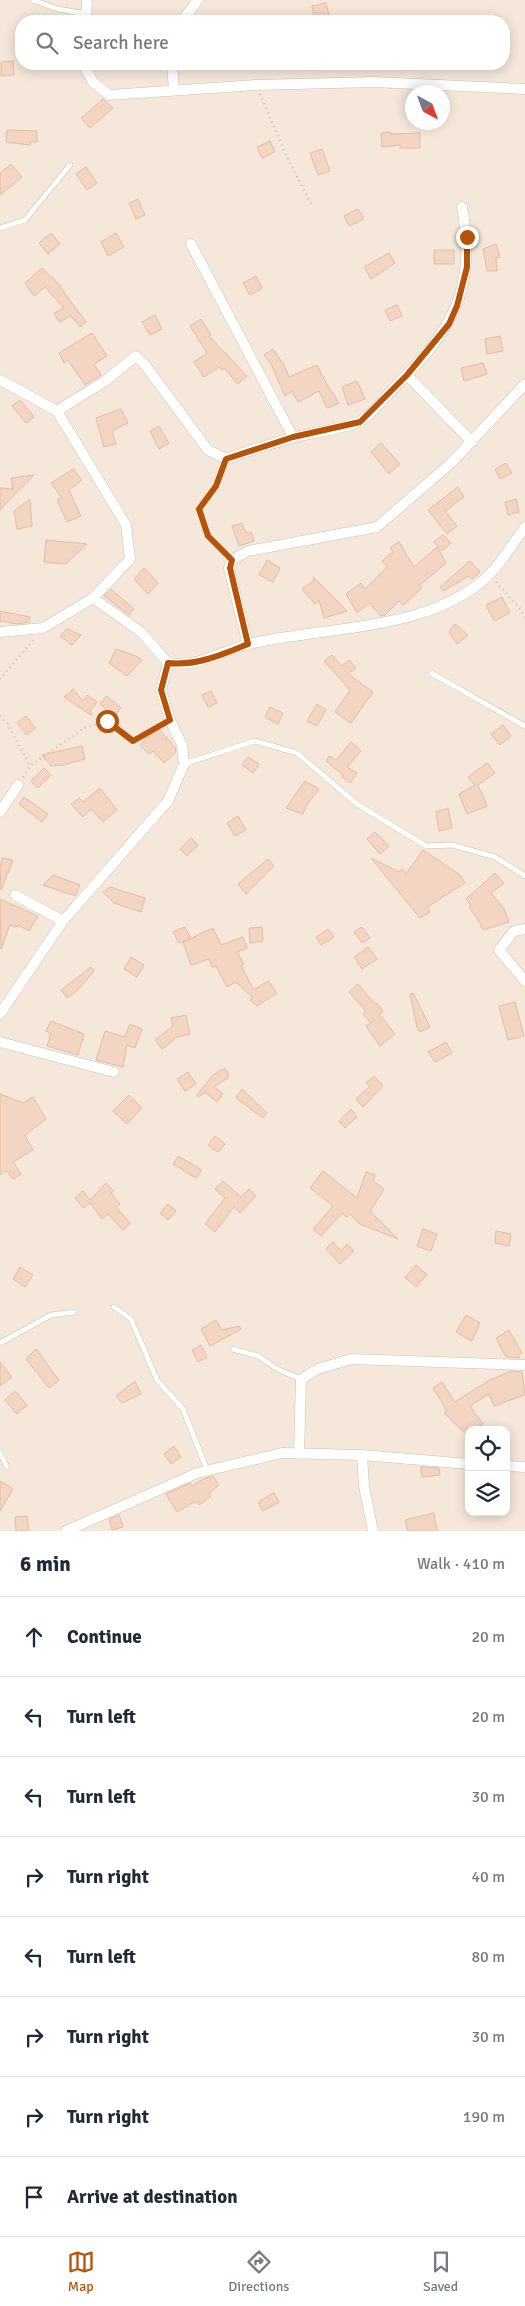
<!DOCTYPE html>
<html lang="en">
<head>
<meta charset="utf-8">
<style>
  :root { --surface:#fff; --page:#f2f2f3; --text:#1f2937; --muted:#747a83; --line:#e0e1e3; --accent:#b45309 }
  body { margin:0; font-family:Signika,sans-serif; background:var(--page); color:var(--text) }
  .controls { position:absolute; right:15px; bottom:15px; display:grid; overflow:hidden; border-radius:10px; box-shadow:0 2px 12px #0003 }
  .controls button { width:45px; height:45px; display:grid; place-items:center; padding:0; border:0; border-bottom:1px solid var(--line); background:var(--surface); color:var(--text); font:25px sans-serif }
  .compass { position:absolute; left:405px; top:85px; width:45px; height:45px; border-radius:50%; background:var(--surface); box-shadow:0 2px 12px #0003; rotate:139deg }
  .stop { position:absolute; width:15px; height:15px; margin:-11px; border:4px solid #b45309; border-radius:50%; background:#fff }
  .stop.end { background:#b45309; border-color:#fff; box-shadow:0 1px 5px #0008 }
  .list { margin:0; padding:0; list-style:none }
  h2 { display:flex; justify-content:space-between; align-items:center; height:65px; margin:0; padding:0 20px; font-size:21px }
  h2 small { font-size:16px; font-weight:400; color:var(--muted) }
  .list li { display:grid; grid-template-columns:32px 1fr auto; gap:15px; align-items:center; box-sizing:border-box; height:80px; padding:0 20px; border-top:1px solid var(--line) }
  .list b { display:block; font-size:19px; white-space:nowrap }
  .list em { font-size:16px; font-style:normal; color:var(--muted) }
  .icon { flex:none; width:28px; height:28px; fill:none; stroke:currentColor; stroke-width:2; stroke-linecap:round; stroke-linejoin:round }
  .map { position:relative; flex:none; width:525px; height:1531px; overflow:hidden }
  .search { position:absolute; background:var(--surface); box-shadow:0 2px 12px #0003; left:15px; right:15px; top:15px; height:55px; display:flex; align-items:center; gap:12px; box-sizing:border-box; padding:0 18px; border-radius:20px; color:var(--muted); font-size:19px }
  .sheet { height:705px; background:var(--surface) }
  nav { display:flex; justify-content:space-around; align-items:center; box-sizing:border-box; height:70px; border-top:1px solid var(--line); background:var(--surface); font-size:14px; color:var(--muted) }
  nav a { display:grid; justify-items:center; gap:2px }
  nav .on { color:var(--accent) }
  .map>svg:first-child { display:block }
</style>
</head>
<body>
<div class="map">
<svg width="525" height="1531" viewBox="0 0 525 1531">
  <rect width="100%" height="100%" fill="#fdf6ec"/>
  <!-- residential -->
  <path fill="#f5e8da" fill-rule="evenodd" d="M0 0H525V1531H0ZM21 21H504V64H21ZM412 92H442V122H412ZM469 1430H506V1512H469Z"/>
  <!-- building -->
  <path fill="#f3d5c3" stroke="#e6bba3" d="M326 3 330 18 315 21 312 6Z
    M13 61 14 75 1 76V62Z
    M103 99 113 108 90 128 81 118Z
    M7 130 37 131V142H30V145L6 142Z
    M391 132V134L420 133V148H400V145L382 147 381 133Z
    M270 141 275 152 262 158 257 147Z
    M322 149 330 171 318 175 310 153Z
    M11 164 22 177 0 195V173Z
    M86 167 97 183 87 190 76 174Z
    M138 199 145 215 136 219 129 203Z
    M358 209 364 219 349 226 344 216Z
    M51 233 60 244 48 254 39 243Z
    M116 233 124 247 108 256 101 242Z
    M496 244 500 257 496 258 497 271H487L483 249Z
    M434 250H454V264H434Z
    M389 253 395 263 371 279 364 267Z
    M42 268 61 286 60 287 86 322 80 327 71 316 59 322 54 313 64 308 45 287 34 296 25 283Z
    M256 276 262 288 250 295 243 283Z
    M397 305 402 316 390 321 385 310Z
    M155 315 162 329 150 335 142 322Z
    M201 319 211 335 209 336 247 376 238 384 224 368 222 370 219 367 204 377 194 362 207 353 190 326Z
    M92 333 107 356 94 364 101 375 85 385 68 360 64 363 59 353Z
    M500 336 503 351 487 354 485 339Z
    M273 349 284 365 289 377 317 365 331 392H332L339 403 327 408 319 391 298 402 292 391 285 396 271 364 264 355Z
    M483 363 487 374 464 381 461 368Z
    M357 381 365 399 348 405 342 387Z
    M20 400 34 417 26 423 12 406Z
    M121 409 128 423 112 431 116 444 104 447 96 418Z
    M159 426 169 443 159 449 150 431Z
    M381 443 400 464 389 474 371 452Z
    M506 463 512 473 500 479 495 469Z
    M73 469 82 480 69 490 81 516 67 522 57 500 62 498 51 483Z
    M34 475 19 490 0 510V488L13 489 11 478Z
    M458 487 464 497 445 511 457 526 447 534 428 510Z
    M30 499 32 526 17 529 14 511Z
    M516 499 519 512 508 515 505 502Z
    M242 523 246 533 251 532 254 541 239 546 232 526Z
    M443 535 451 543 442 551 434 542Z
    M46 540 87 544 66 564 44 562Z
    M399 542 414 567 437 547 446 563 419 586 422 588 403 605 399 601 385 615 381 616 369 603 357 613 346 594 361 583 365 589 387 567 382 561 393 552 390 548Z
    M267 560 280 568 273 582 259 575Z
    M470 561 480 572 472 579 469 576 443 591 440 587Z
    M144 568 158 583 148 594 134 579Z
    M313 577 347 611 324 618 319 600 315 604 302 589 314 580Z
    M111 589 134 609 129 615 104 596Z
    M502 597 510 613 494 621 486 605Z
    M0 611 30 617 29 622 17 624 0 621Z
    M455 624 468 635 457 644 449 632Z
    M67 629 81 635 72 645 60 636Z
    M116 649 136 656 142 660 127 676 109 663Z
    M332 655 342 666 349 660 356 668 348 674 373 692 351 723 335 712 350 690 324 661Z
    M73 689 83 701 87 695 97 702 90 711 92 714 91 715 64 697Z
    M211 691 217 703 208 707 202 695Z
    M107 696 121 708 114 717 100 704Z
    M317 704 326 710 317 726 307 721Z
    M270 707 283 713 278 724 265 717Z
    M26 716 35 728 27 735 17 723Z
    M503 725 511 736 500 745 491 734Z
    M157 727 175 747 176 752 164 763 153 751 149 754 140 745Z
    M351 742 361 751 347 767 357 773 350 783 342 777 343 775 326 761 329 756 336 760Z
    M82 746 85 759 63 765 51 766 42 755Z
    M248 757 259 764 253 773 242 765Z
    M487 763 495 773 478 785 487 806 467 814 459 794 475 785 468 777Z
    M44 768 51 775 38 788 31 781Z
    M305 781 319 789 306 806 303 814 286 808Z
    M100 788 117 810 103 822 91 809 83 817 71 804 79 798 83 802Z
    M24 797 48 814 42 822 19 804Z
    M448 808 452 828 439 831 436 812Z
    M238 816 246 830 235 836 227 823Z
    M375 832 389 846 380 854 367 839Z
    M191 838 198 845 187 856 180 849Z
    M423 850 460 875 465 883 427 907 430 912 420 918 371 858 399 872 402 869 406 874Z
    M2 858 13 860 1 890 0 867Z
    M268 859 274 866 246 894 238 884Z
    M495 873 504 883 491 893 504 909 509 922 483 930 480 923 469 907 471 905 466 899Z
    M53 875 80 885 75 896 43 885Z
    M110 887 145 898 141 912 114 903 103 892Z
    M0 899 38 916 29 931 18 925 17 927 10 925 1 949Z
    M185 927 191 938 179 943 173 932Z
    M262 927 263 941 250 943 249 928Z
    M362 927 370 938 362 943 354 932Z
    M213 928 221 945 243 937 247 948 237 952 244 964 241 966 254 990 268 981 277 993 257 1006 250 1000 253 998 236 982 227 987 216 966 213 968 209 959 191 965 183 942Z
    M328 929 334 937 321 945 316 937Z
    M368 947 377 959 362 969 354 957Z
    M131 957 144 965 137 977 124 969Z
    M91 967 94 971 77 991 67 998 61 990Z
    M358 984 375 1004 377 1003 383 1011 379 1014 395 1034 380 1046 366 1026 371 1023 363 1014 366 1011 349 992Z
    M413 993 430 1027 420 1032 417 1027 410 994Z
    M515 1002 524 1036 508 1040 499 1006Z
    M186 1015 190 1034 177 1037 162 1049 155 1040 173 1026 171 1018Z
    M51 1021 84 1034 78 1055 47 1046 51 1033 46 1031Z
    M130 1024 142 1029 135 1048 127 1045 123 1067 96 1060 105 1031 125 1037Z
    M446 1042 452 1053 435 1062 428 1052Z
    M225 1068 229 1077 214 1087 223 1094 217 1102 205 1092 198 1097 197 1095 213 1075Z
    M188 1072 196 1084 185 1091 177 1079Z
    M374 1076 383 1086 363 1107 356 1099 370 1086 366 1083Z
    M242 1089 267 1113 263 1118 236 1098Z
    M0 1094 23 1103 33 1097 46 1119 25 1135 33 1150 13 1162 21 1174 13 1179 6 1170 0 1175Z
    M129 1095 142 1108 127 1124 113 1111Z
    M351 1109 357 1117 345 1128 339 1121Z
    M215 1136 225 1144 218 1152 208 1145Z
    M178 1156 202 1170 196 1178 173 1164Z
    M323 1171 357 1198 366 1172 375 1175 373 1181 384 1189 370 1211 398 1239 360 1224 350 1214 347 1217 342 1213 321 1236 313 1229 333 1206 310 1188Z
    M223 1181 241 1197 249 1189 256 1196 240 1213 234 1207 215 1232 205 1224 225 1198 215 1189Z
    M106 1183 114 1191 111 1193 120 1204 116 1207 130 1223 123 1230 108 1214 102 1219 90 1203 83 1208 75 1198 83 1191 90 1200Z
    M168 1204 176 1211 168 1220 160 1213Z
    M423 1229 437 1234 431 1251 417 1246Z
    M496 1231 511 1234 509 1246 495 1243Z
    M333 1242 341 1251 347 1244 354 1251 340 1264 326 1249Z
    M416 1265 427 1275 416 1287 405 1277Z
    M20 1267 33 1275 25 1287 13 1279Z
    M466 1315 480 1323 472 1341 456 1332Z
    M216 1320 222 1330 239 1326 241 1329 210 1346 201 1329Z
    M509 1330 522 1353 518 1355 519 1358 506 1357 496 1338Z
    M201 1345 207 1357 198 1362 192 1350Z
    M36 1349 59 1380 49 1388 26 1359Z
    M0 1362 12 1377 0 1386Z
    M511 1371 522 1372 525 1395 494 1406 489 1394 470 1406 483 1424 474 1430H469L467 1435 444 1413 447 1411 433 1388 442 1382 455 1402 488 1381Z
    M135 1381 141 1394 122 1403 116 1396Z
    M15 1391 27 1405 17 1414 5 1400Z
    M174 1446 181 1457 171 1464 164 1454Z
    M421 1467 439 1468 440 1475 422 1477Z
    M213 1476 219 1485 209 1493 211 1496 199 1505 196 1501 177 1512 166 1494 190 1483 192 1486 203 1479Z
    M0 1481 13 1489 0 1511Z
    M274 1493 279 1502 263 1511 258 1502Z
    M434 1513 437 1531H408L405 1520Z
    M119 1515 123 1527 112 1530 109 1519Z
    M27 1516 29 1531H16L15 1517Z"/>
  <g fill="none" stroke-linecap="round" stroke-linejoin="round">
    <!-- service casing -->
    <g stroke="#d1beb0" stroke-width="6">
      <path id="service" d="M32 0 58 9 86 14
        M0 228 25 220 70 165
        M431 673 525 726
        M184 764 255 741 297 753 357 804 426 846 452 845 495 857 525 876
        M114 1307 131 1319 157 1380 183 1409 207 1470
        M0 1343 51 1315 74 1312
        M233 1349 258 1356 279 1370 301 1379
        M0 1453 7 1467"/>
    </g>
    <!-- minor casing -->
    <g stroke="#d1beb0" stroke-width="11">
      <path id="minor" d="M86 21 87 0
        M182 21 198 0
        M83 64 93 82 109 95 256 85 373 82 525 89
        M172 64 174 90
        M191 244 293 437
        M407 375 472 442
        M0 380 57 411 126 525 130 559 93 598 43 628 0 632
        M57 411 105 381 136 356 145 365 208 450 226 459C249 451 272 443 295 437 316 432 338 430 358 422 368 419 385 397 394 388 452 330 477 291 462 207
        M93 598 141 632 168 663C201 667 219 652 249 644 324 626 429 632 488 576 502 562 513 543 525 527
        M248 645 229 568 232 560 248 551 377 527 451 463 525 384
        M0 812 18 785
        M15 895 63 921
        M525 929 514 931 499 950 525 981
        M0 1014 63 921 168 801 184 764 182 745 170 720 161 690 168 663
        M0 1042 114 1072
        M299 1454 301 1379 318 1369 351 1359 525 1365
        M362 1455 364 1486 373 1531
        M506 1466 525 1467
        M66 1531 197 1473 282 1453 362 1455 469 1464"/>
    </g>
    <!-- path -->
    <path stroke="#d9b8a5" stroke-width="2.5" stroke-dasharray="1 4" stroke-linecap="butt" d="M260 94 285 153 311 204
      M222 470 216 486 199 509 208 536 224 552
      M496 582 521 610 525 618
      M0 679 33 640
      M0 716 7 723 30 766
      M23 777 30 766 86 727 107 721 133 741 162 725"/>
    <!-- service -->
    <use href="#service" stroke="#fff" stroke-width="5"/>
    <!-- minor -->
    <use href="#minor" stroke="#fff" stroke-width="10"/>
  </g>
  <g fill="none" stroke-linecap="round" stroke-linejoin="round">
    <!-- route -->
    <path stroke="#b45309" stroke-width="6" d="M107 721 133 741 170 720 161 690 168 663C196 666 222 655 248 644L230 568 232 560 208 536 199 509 216 486 226 459 293 437 360 422 407 375 449 324 457 306 467 267V237"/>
  </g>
</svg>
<div class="controls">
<button><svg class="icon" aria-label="locate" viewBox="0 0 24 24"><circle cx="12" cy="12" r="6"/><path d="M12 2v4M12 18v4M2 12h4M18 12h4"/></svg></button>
<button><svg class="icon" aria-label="layers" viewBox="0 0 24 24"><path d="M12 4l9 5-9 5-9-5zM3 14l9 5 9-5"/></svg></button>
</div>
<svg class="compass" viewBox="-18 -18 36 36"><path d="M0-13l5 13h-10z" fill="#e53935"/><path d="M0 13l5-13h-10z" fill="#747a83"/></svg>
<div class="stop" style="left:107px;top:721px"></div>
<div class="stop end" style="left:467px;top:237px"></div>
<div class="search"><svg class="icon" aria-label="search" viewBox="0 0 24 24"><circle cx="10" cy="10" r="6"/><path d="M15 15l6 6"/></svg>Search here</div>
</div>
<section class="sheet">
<h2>6 min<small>Walk · 410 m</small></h2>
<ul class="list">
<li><svg class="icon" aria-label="ahead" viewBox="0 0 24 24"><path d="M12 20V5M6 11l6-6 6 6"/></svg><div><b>Continue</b></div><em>20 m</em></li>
<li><svg class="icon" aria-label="left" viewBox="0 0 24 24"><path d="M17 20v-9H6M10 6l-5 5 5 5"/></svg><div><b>Turn left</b></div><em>20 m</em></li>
<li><svg class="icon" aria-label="left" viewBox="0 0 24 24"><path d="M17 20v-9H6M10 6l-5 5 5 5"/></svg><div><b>Turn left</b></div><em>30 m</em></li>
<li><svg class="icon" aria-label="right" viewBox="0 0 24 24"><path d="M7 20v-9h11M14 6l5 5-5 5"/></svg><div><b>Turn right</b></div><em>40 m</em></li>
<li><svg class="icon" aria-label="left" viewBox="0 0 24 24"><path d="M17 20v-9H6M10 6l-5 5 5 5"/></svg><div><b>Turn left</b></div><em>80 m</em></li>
<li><svg class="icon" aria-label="right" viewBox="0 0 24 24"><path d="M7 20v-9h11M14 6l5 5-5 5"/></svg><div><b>Turn right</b></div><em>30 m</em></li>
<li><svg class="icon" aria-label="right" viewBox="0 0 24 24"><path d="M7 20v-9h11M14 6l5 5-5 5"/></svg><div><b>Turn right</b></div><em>190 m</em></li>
<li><svg class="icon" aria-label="arrive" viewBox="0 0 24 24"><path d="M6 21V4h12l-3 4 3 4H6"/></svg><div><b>Arrive at destination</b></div></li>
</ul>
</section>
<nav>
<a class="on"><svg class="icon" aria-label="map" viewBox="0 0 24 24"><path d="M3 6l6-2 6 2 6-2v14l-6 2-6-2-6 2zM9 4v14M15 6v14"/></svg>Map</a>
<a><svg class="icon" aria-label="directions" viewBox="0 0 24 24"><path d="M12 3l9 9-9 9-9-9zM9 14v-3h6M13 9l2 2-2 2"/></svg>Directions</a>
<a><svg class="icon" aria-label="saved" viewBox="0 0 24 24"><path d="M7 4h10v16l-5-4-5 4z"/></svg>Saved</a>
</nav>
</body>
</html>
